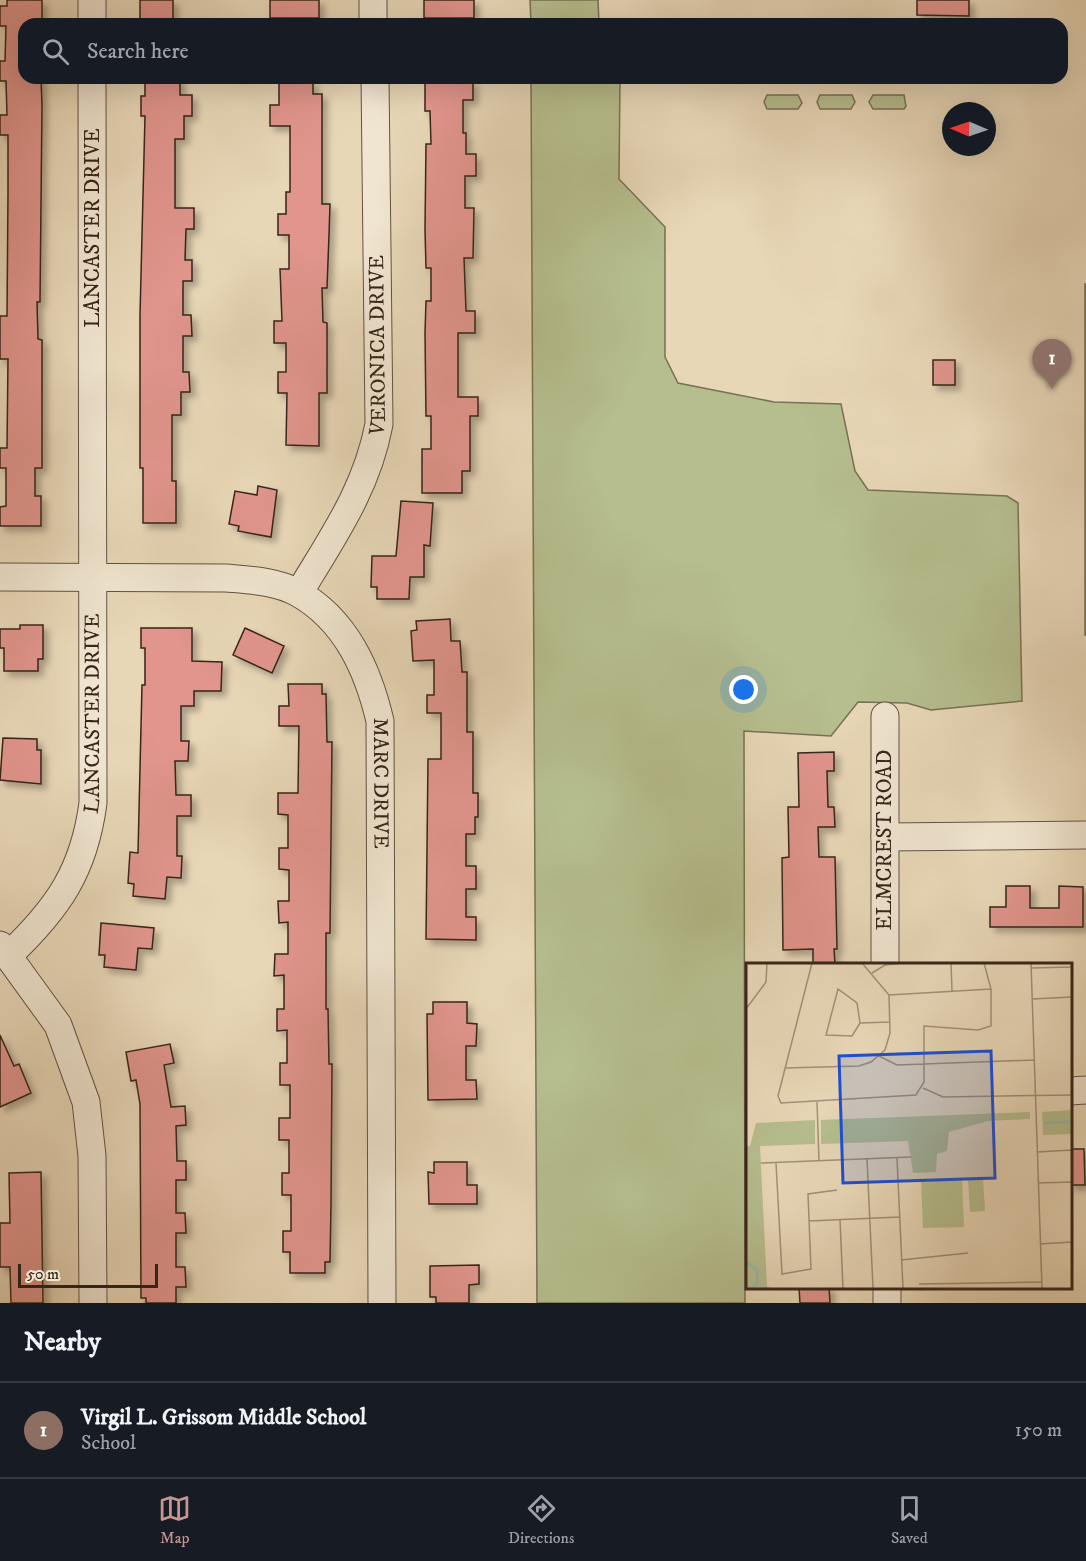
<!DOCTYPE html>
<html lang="en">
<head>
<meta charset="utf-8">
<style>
  :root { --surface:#171b24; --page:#242831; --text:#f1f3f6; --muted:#9ea1a6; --line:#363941; --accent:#c59692 }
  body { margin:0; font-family:"IM FELL DW Pica",serif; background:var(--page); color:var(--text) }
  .compass { position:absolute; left:942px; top:102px; width:54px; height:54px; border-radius:50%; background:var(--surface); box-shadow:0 6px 24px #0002; rotate:272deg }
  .scale { position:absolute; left:18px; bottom:15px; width:140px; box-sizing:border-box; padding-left:6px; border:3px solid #37251a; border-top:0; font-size:16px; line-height:21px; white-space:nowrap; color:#37251a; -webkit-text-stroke:4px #f0e5d0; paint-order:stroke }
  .you { position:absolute; left:744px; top:690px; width:21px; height:21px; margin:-15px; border:4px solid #fff; border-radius:50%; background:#1a73e8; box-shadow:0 0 0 9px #1a73e833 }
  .badge { display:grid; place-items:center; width:39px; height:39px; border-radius:50%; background:var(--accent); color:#fff; font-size:20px; font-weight:700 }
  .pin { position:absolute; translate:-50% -50px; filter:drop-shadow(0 2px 3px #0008) }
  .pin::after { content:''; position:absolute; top:32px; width:21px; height:18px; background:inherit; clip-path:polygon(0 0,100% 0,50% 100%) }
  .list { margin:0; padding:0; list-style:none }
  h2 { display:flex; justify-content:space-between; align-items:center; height:78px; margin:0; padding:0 24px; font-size:26px }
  h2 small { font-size:20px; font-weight:400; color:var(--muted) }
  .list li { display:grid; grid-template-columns:39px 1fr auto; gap:18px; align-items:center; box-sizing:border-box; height:96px; padding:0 24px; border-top:2px solid var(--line) }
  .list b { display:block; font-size:22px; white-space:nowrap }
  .list p { margin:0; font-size:20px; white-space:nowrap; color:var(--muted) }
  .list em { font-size:20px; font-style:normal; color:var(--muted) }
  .icon { flex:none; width:33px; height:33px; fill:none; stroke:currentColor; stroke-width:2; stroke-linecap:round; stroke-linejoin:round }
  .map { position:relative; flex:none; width:1086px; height:1303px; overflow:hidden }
  .search { position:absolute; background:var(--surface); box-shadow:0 6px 24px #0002; left:18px; right:18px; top:18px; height:66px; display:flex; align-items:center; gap:15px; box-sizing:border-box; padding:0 21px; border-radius:18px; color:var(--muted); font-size:22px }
  .sheet { height:174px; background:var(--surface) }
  nav { display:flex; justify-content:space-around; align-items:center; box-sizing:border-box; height:84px; border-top:2px solid var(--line); background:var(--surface); font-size:16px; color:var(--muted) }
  nav a { display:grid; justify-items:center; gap:3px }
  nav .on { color:var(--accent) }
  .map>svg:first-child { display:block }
</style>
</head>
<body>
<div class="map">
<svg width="1086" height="1303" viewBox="0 0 1086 1303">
  <defs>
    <filter id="shadow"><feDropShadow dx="5" dy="5" stdDeviation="3" flood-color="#0004"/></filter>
  </defs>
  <rect width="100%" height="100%" fill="#e8d7b7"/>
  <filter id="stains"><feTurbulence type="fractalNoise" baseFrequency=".00333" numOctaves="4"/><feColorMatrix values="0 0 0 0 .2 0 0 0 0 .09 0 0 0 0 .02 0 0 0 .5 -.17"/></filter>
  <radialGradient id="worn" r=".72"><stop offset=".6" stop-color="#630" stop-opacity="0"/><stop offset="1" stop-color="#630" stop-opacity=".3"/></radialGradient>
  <!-- green -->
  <path fill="#b6be8e" stroke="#767254" stroke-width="1.5" d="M530 0H598L599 24H531Z
    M531 78H620L619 179 665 227V357L678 383 774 402 841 404 855 471 868 490 1007 496 1018 503 1022 701 931 710 907 703 858 702 831 736 744 731 745 1303H537Z
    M767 95H798L802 103 798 109H767L764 102Z
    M820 95H852L855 102 851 109H820L817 102Z
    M873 95H904L906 106 904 109H873L869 102Z
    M1085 284H1086V635H1085Z"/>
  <!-- building -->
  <path fill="#e1958d" stroke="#37251a" stroke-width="1.5" filter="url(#shadow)" d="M7 0H42V24H24V78H41L42 105 40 302H37L38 339 42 340V468H35V496H41V526H0V507L6 506V468H0V448H7L8 359H0V316H7L8 193V135H0V115H7L6 81H0V61H5L6 26H0V6H7Z
    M140 0H173V24H140Z
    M270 0H319V18H270Z
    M424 0H474V18H424Z
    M917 0H969V16L917 15Z
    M145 78H180V95H192V116H184V139H175V208H194V229H186L185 260H192V281H183V315H191L192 336H183V372H189L190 392H181V415H172V481H176V523H143V468H140V315L145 116H141V96H145Z
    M425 81H473V100H463V133H466V154H476V176H465V208H474L473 258H464L466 311H475V333H458V397H478V416H470V471H462V493H422V449H431V416H426L425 333 426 301H431V268H426L425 230 426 144H431L430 111H425Z
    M279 82H313V94H322V204H330L329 235 327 288H322L323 322 327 323V393H319V446L286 445 287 393H278V372H286V343H274V321H282L280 269H289V235H278V214H286V192H290V126H270V105H279Z
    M933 360H955V385H933Z
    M258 486 277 490 271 537 238 531 239 526 229 524 235 491 257 495Z
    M401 501 433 503 430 546 424 545V577H410L409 599H377V587H371L372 556H396Z
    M450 619 451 641H460L462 672H467V732H473V793H478V817H475V834H466V866H476V889H466V917H476V940L426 939 428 759H441V713H427V695H434V660L413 661 411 631 417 630 416 621Z
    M20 625H43V659H38V671H4V648H0V629H20Z
    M141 628H192V661L222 662 221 691H194V706H181V741H189L188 761H175L176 795H191V816H177V856H182L181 878 167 877 165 899 133 896 134 884 128 883 130 852 138 853 142 685H145V648H141Z
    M245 628 284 646 272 673 233 655Z
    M288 684H322V694H326L327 742H332L330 933H326V1009H328L329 1064H332L331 1204 330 1262H325V1273H290V1252H283V1231H291V1195H282V1173H289V1140H279V1118H290V1085H280V1063H287V1030L277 1031V1009H284V975L274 976 275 954H288V922L279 923 278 901H289V870L279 869V848H288V815L278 814V793H298L299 726H279V706H289Z
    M3 738 37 739V750H41V784L0 780Z
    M834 752V771H827L828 807H834L835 827H818L819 857H835L837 949H834L835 964H813V949L783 950 782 858 789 857 788 807H799L798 753Z
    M1006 886H1030V908H1059V886L1083 887V927H990V907H1006Z
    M101 923 154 928 152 949 138 948 136 970 104 967 105 955H99Z
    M433 1002H467V1023L477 1024 476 1046H466V1080H476L477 1099 428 1100 427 1014H433Z
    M0 1035 14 1066 19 1064 31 1093 0 1107Z
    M170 1044 174 1063 164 1065 171 1107 185 1106 186 1125 176 1126 177 1161H186V1180H176V1213H185L186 1233H176V1267H185L186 1287H176V1303H146V1298H141L140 1104 136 1080 131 1081 126 1052Z
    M1070 1149H1084L1085 1185H1070Z
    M434 1162H467V1185H477V1204H429L428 1172 434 1173Z
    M41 1172 43 1303H11L10 1267H0V1223H10L9 1173Z
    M479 1265V1284L469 1285V1303H436V1297H430V1266Z
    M799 1287H829L830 1303H800Z"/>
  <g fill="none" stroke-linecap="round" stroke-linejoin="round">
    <!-- minor casing -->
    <g stroke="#635241" stroke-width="29">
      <g id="minor">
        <path d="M92 0V24"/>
        <path d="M373 0V24"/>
        <path id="s1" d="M0 577 226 578C249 580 277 581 298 593 346 620 368 670 380 721L382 1303"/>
        <path id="s2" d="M299 593C332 538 367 489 379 424L375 78"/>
        <path d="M885 837 1086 835"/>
        <path d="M0 945 58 1025 86 1102 92 1156 93 1303"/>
        <path id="s3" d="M10 954C58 908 84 871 93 803L92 78"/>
        <path d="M885 964V716"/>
        <path d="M1070 1091 1086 1090"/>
        <path d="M887 1286V1303"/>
      </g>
    </g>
    <!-- minor -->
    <use href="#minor" stroke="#f0e5d0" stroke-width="27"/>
  </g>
  <g text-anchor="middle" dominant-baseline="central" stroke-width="6" stroke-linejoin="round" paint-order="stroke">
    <!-- street labels -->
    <g font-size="21" fill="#37251a" stroke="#f0e5d0">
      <text transform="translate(93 228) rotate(-90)">LANCASTER DRIVE</text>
      <text stroke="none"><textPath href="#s2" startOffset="267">VERONICA DRIVE</textPath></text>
      <text stroke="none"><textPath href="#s3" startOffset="266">LANCASTER DRIVE</textPath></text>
      <text stroke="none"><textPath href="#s1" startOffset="519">MARC DRIVE</textPath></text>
      <text transform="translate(885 840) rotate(-90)">ELMCREST ROAD</text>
    </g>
  </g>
  <!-- overview -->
  <g transform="translate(746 963)">
    <rect width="326" height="326" fill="#e8d7b7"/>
    <path d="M325 147V171L297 172 296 149ZM284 149V156L242 158 203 169 201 188 191 191 190 209 167 210 162 178 75 181V157ZM69 157V181L14 183 21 323 24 325H0V183H4L10 160ZM216 216 218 264 177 265 175 217ZM237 216 239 248 224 249 222 217Z" fill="#b6be8e"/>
    <path fill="none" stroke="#97baae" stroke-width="3" d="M298 160 326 159M0 299 11 307V321L5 325"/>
    <path fill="none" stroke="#a19078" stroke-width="1.5" d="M66 0 32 133 35 140 170 132 178 119V63L232 67 245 63V26L238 0M205 0 206 28M285 0 296 325M285 5 326 4M126 10 139 2 157 0M143 32 245 26M286 36 326 34M0 46 20 19 21 0M114 60 111 40 92 26 80 72 106 73 114 60 144 59M133 93 151 102 288 97M39 105 113 103 125 99 139 87 144 70 143 32 116 0M177 125 197 134 326 132M71 139 73 198M291 189 326 187M151 195 157 325M121 196 127 325M15 200 165 194M30 200 36 311 65 306 62 231 91 227M292 220 326 219M94 257 97 325M63 258 153 254M294 281 326 279M155 297 222 290M173 321 296 319"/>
    <path fill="#1d4ed8" fill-opacity="0.15" stroke="#1d4ed8" stroke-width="3" d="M245 88 249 215 97 220 93 93Z"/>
    <rect width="326" height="326" fill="none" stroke="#37251a" stroke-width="3"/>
  </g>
  <rect width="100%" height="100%" filter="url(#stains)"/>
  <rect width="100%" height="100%" fill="url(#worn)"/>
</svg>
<svg class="compass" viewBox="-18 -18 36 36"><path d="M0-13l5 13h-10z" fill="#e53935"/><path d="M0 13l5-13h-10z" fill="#9ea1a6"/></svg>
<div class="scale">50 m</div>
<div class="you"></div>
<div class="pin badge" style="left:1052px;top:389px;background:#8d6e63">1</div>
<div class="search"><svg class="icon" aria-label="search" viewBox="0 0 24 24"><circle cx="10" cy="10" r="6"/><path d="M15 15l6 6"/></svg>Search here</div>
</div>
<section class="sheet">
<h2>Nearby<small></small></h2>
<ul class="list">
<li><span class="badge" style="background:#8d6e63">1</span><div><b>Virgil L. Grissom Middle School</b><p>School</p></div><em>150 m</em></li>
</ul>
</section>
<nav>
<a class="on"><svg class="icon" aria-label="map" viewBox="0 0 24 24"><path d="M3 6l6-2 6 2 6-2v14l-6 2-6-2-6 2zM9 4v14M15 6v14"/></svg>Map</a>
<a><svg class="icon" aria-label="directions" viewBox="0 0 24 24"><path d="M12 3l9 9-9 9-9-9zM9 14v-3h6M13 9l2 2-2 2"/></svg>Directions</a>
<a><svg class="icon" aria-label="saved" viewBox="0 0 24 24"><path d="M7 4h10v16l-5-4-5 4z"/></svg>Saved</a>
</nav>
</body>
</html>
